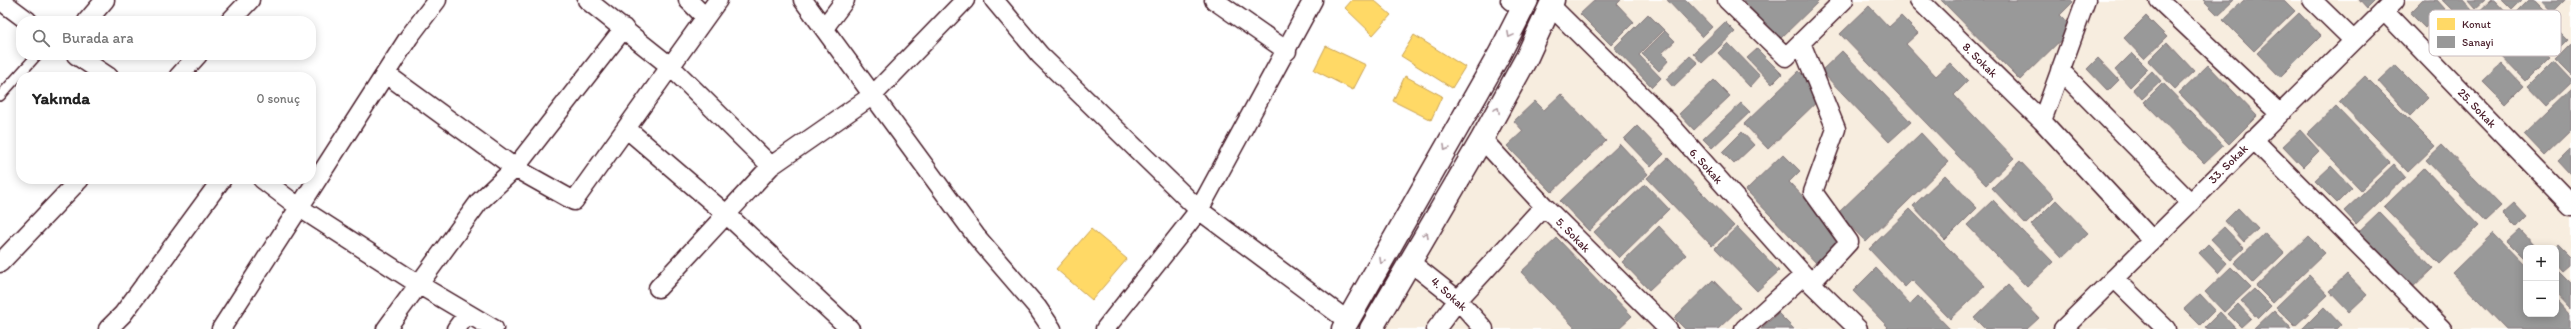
<!DOCTYPE html>
<html lang="tr">
<head>
<meta charset="utf-8">
<style>
  :root { --surface:#fff; --page:#f2f2f2; --text:#222; --muted:#767676; --line:#e0e0e0 }
  body { margin:0; font-family:Itim,sans-serif; background:var(--page); color:var(--text) }
  .controls { position:absolute; right:12px; bottom:12px; display:grid; overflow:hidden; border-radius:8px; box-shadow:0 2px 10px #0003 }
  .controls button { width:36px; height:36px; display:grid; place-items:center; padding:0; border:0; border-bottom:1px solid var(--line); background:var(--surface); color:var(--text); font:20px sans-serif }
  .list { margin:0; padding:0; list-style:none }
  h2 { display:flex; justify-content:space-between; align-items:center; height:52px; margin:0; padding:0 16px; font-size:17px }
  h2 small { font-size:13px; font-weight:400; color:var(--muted) }
  .icon { flex:none; width:22px; height:22px; fill:none; stroke:currentColor; stroke-width:2; stroke-linecap:round; stroke-linejoin:round }
  .map { position:relative; flex:none; width:2571px; height:329px; overflow:hidden }
  .search { position:absolute; background:var(--surface); box-shadow:0 2px 10px #0003; left:16px; top:16px; width:300px; height:44px; display:flex; align-items:center; gap:10px; box-sizing:border-box; padding:0 14px; border-radius:16px; color:var(--muted); font-size:15px }
  .panel { position:absolute; background:var(--surface); box-shadow:0 2px 10px #0003; left:16px; top:72px; width:300px; height:112px; border-radius:16px }
  .map>svg:first-child { display:block }
</style>
</head>
<body>
<div class="map">
<svg width="2571" height="329" viewBox="0 0 2571 329">
  <rect width="100%" height="100%" fill="#fff"/>
  <filter id="ink" filterUnits="userSpaceOnUse"><feTurbulence type="fractalNoise" baseFrequency=".025" numOctaves="2"/><feDisplacementMap in="SourceGraphic" scale="8" xChannelSelector="R" yChannelSelector="G"/><feConvolveMatrix kernelMatrix="1 2 1 2 8 2 1 2 1" color-interpolation-filters="sRGB"/></filter>
  <g filter="url(#ink)">
    <!-- built -->
    <path fill="#f7eddf" fill-rule="evenodd" d="M1539 0H2571V329H1360L1527 32ZM2526 248H2556V314H2526Z"/>
    <!-- homes -->
    <path fill="#ffd966" stroke="#c9a154" d="M1352 0H1374L1391 15 1373 35 1345 8Z
      M1414 35 1465 67 1452 88 1401 56Z
      M1326 46 1366 65 1353 90 1314 70Z
      M1405 76 1442 96 1431 120 1393 101Z
      M1091 229 1127 259 1092 300 1056 269Z"/>
    <!-- industry -->
    <path fill="#999" stroke="#817478" d="M1595 0H1621L1617 4 1634 22 1611 45 1580 14Z
      M1667 0H1686L1712 27 1702 37Z
      M1743 0H1820L1780 39Z
      M1941 0H2071L2073 2 2060 15 2073 28 2020 80Z
      M2203 0H2234L2218 15Z
      M2244 0H2284L2295 11 2254 51 2223 20Z
      M2359 0H2376L2367 9Z
      M2423 0H2437L2445 9 2425 28 2410 13Z
      M2442 0H2464L2472 9 2461 19Z
      M2469 0H2485L2476 8Z
      M2491 0H2494L2549 57 2525 81 2468 22Z
      M2502 0H2522L2512 10Z
      M2529 0H2535L2552 17 2532 36 2513 16Z
      M2542 0H2565L2553 12Z
      M1869 6 1889 27 1901 16 1918 33 1906 44 1936 76 1950 63 1968 81 1954 95 2014 158 1986 185 1840 34Z
      M2299 13 2321 36 2280 77 2257 53Z
      M1648 14 1664 30 1639 55 1661 78 1652 87 1614 48Z
      M2146 16 2167 37 2144 59 2124 38Z
      M1725 22 1735 32 1702 63 1693 53Z
      M2552 24 2567 39 2552 54 2536 38Z
      M1665 31 1675 41 1662 53 1669 60 1659 71 1642 54Z
      M2167 42 2194 71 2175 89 2148 61Z
      M2571 42V74L2555 58Z
      M1728 43 1760 76 1750 87 1718 53Z
      M1757 49 1782 74 1772 84 1747 58Z
      M1842 51 1911 122 1889 142 1821 71Z
      M2132 53 2148 69 2130 87 2115 70Z
      M1690 56 1698 63 1673 87 1666 79Z
      M2098 58 2119 80 2108 91 2087 69Z
      M2553 60 2571 79V82L2546 106 2527 86Z
      M2501 63 2523 86 2505 104 2482 81Z
      M2208 65 2257 116 2229 144 2179 93Z
      M2395 65 2428 98 2410 116 2378 81Z
      M1799 71 1823 96 1768 149 1744 124Z
      M2152 71 2161 81 2142 99 2133 89Z
      M2365 76 2435 146 2408 172 2339 101Z
      M1714 80 1730 96 1694 130 1679 114Z
      M2163 83 2223 145 2204 163 2144 102Z
      M2571 89V131L2545 156 2524 134Z
      M1561 94 1606 141 1552 192 1507 146 1523 131 1514 121 1535 101 1544 110Z
      M1741 103 1750 112 1712 148 1703 139Z
      M2336 106 2390 162 2361 190 2307 134Z
      M1637 126 1664 154 1651 167 1624 139Z
      M2300 130 2319 151 2303 167 2283 146Z
      M1742 132 1754 145 1734 164 1722 152Z
      M1921 133 1948 162 1866 242 1838 213Z
      M1620 144 1648 174 1589 231 1560 201Z
      M2442 145 2501 206 2485 221 2426 160Z
      M2571 148V175L2558 161Z
      M1783 154 1800 171 1789 182 1846 241 1820 267 1746 190Z
      M1668 158 1734 226 1712 246 1647 178Z
      M2020 161 2054 197 2026 224 1992 188Z
      M2394 164 2405 177 2356 224 2344 211Z
      M2331 166 2352 188 2337 203 2315 181Z
      M2424 168 2479 226 2440 264 2384 207Z
      M1945 175 1977 208 1945 240 1913 206Z
      M1645 184 1669 209 1619 258 1594 232Z
      M1993 200 2053 262 2027 287 1967 225Z
      M2056 200 2088 233 2062 258 2031 225Z
      M2514 203 2527 217 2517 227 2503 213Z
      M2238 208 2258 229 2244 242 2225 221Z
      M1910 209 1985 286 1950 319 1912 280 1905 287 1869 249Z
      M2379 212 2433 268 2411 289 2357 233Z
      M1659 226 1686 255 1649 290 1622 262Z
      M1737 227 1779 271 1757 291 1715 248Z
      M2224 227 2244 248 2231 260 2211 239Z
      M2520 230 2537 248H2526V261L2507 242Z
      M2265 233 2284 253 2253 283 2234 263Z
      M2493 233 2526 267V314H2556V298L2571 314V329H2506L2452 273Z
      M2308 236 2325 253 2273 303 2256 286Z
      M1557 238 1632 316 1618 329H1576L1521 272Z
      M2208 244 2227 263 2218 273 2199 253Z
      M2557 245 2571 259V266L2564 272 2556 263V248H2554Z
      M2231 267 2251 287 2224 312 2205 292Z
      M1876 268 1910 304 1918 296 1950 329H1886L1888 327 1853 291Z
      M2556 268 2571 283V308L2556 292Z
      M2347 274 2367 295 2349 312 2329 291Z
      M2309 275 2328 295 2295 326 2276 307Z
      M1713 280 1740 308 1718 329H1685L1674 318Z
      M2008 285 2039 318 2027 329H1985L1974 318Z
      M2254 289 2271 306 2258 319 2241 301Z
      M2200 294 2215 310 2200 325 2184 309Z
      M2238 304 2251 318 2241 327 2228 314Z
      M2324 307 2341 325 2337 329H2302Z
      M2274 310 2292 329H2254Z
      M2220 312 2236 329H2208L2205 327Z
      M1778 313 1794 329H1761Z"/>
    <g fill="none" stroke-linecap="round" stroke-linejoin="round">
      <!-- lane casing -->
      <g stroke="#4a1f2b" stroke-width="12">
        <path id="lane" d="M0 96 37 55"/>
      </g>
      <!-- street casing -->
      <g stroke="#4a1f2b" stroke-width="21">
        <path id="street" d="M0 0 28 21
          M587 0 671 67 771 166
          M688 0 705 17
          M803 0 976 236 1037 307 1052 329
          M994 0 1040 55 1199 210 1348 321
          M1214 0 1287 51
          M1510 0 1523 9
          M1727 0 1786 57 1844 0
          M1919 0 2042 121
          M2086 0 2042 121 2152 240
          M2159 0 2279 113
          M2312 0 2353 40
          M1551 6 1668 122 1811 283 1858 329
          M2384 11 2571 205
          M87 21 105 0
          M230 21 250 0
          M824 28 845 0
          M1801 43 1836 129 1813 192 1849 242 1811 283
          M76 55 109 77
          M2060 70 2190 202
          M386 74 515 168 574 201 718 0
          M178 77 198 55
          M627 129 726 214 850 329
          M1482 139 1544 206 1668 329
          M2253 139 2442 329
          M262 179 300 208 418 284 494 329
          M1410 262 1458 300 1484 329
          M0 263 80 179
          M2114 278 2166 329
          M658 288 771 166 873 95 965 0
          M108 329 123 314 222 179
          M221 329 409 37 437 0
          M386 329 479 202 515 168 624 28
          M456 329 467 314
          M1105 329 1199 210 1313 0
          M1436 329 1458 300 1544 206
          M1744 329 1804 275
          M2063 329 2395 0"/>
      </g>
      <!-- secondary casing -->
      <g stroke="#4a1f2b" stroke-width="25">
        <path id="secondary" d="M1343 329 1500 53 1527 0
          M1371 329 1482 139 1527 57 1553 0"/>
      </g>
      <!-- lane -->
      <use href="#lane" stroke="#fff" stroke-width="9"/>
      <!-- street -->
      <use href="#street" stroke="#fff" stroke-width="18"/>
      <!-- secondary -->
      <use href="#secondary" stroke="#fff" stroke-width="22"/>
    </g>
    <!-- one-way arrows -->
    <defs><path id="oneway-chevron" d="M-2-3.5L2.5 0L-2 3.5" fill="none" stroke-width="1.6" stroke-linecap="round" stroke-linejoin="round"/></defs>
    <g stroke="#ae9aa0">
      <use href="#oneway-chevron" transform="translate(1510 35) rotate(118)"/>
      <use href="#oneway-chevron" transform="translate(1497 110) rotate(-62)"/>
      <use href="#oneway-chevron" transform="translate(1446 148) rotate(120)"/>
      <use href="#oneway-chevron" transform="translate(1426 235) rotate(-60)"/>
      <use href="#oneway-chevron" transform="translate(1382 261) rotate(120)"/>
    </g>
  </g>
  <g text-anchor="middle" dominant-baseline="central" stroke-width="4" stroke-linejoin="round" paint-order="stroke">
    <!-- street labels -->
    <g font-size="12" fill="#4a1f2b" stroke="#fff">
      <text transform="translate(1980 60) rotate(45)">8. Sokak</text>
      <text transform="translate(2477 108) rotate(46)">25. Sokak</text>
      <text transform="translate(2228 164) rotate(-45)">33. Sokak</text>
      <text transform="translate(1706 166) rotate(48)">6. Sokak</text>
      <text transform="translate(1573 235) rotate(45)">5. Sokak</text>
      <text transform="translate(1449 294) rotate(42)">4. Sokak</text>
    </g>
  </g>
  <!-- legend -->
  <rect x="2429" y="10" width="132" height="46" rx="6" fill="#fff" stroke="#c9bcbf" stroke-width="1"/>
  <rect x="2437" y="18" width="18" height="12" fill="#ffd966"/>
  <rect x="2437" y="36" width="18" height="12" fill="#999"/>
  <g font-size="11" fill="#4a1f2b">
    <text x="2462" y="28">Konut</text>
    <text x="2462" y="46">Sanayi</text>
  </g>
</svg>
<div class="controls">
<button>+</button>
<button>−</button>
</div>
<div class="search"><svg class="icon" aria-label="search" viewBox="0 0 24 24"><circle cx="10" cy="10" r="6"/><path d="M15 15l6 6"/></svg>Burada ara</div>
<section class="panel">
<h2>Yakında<small>0 sonuç</small></h2>
<ul class="list">
</ul>
</section>
</div>
</body>
</html>
